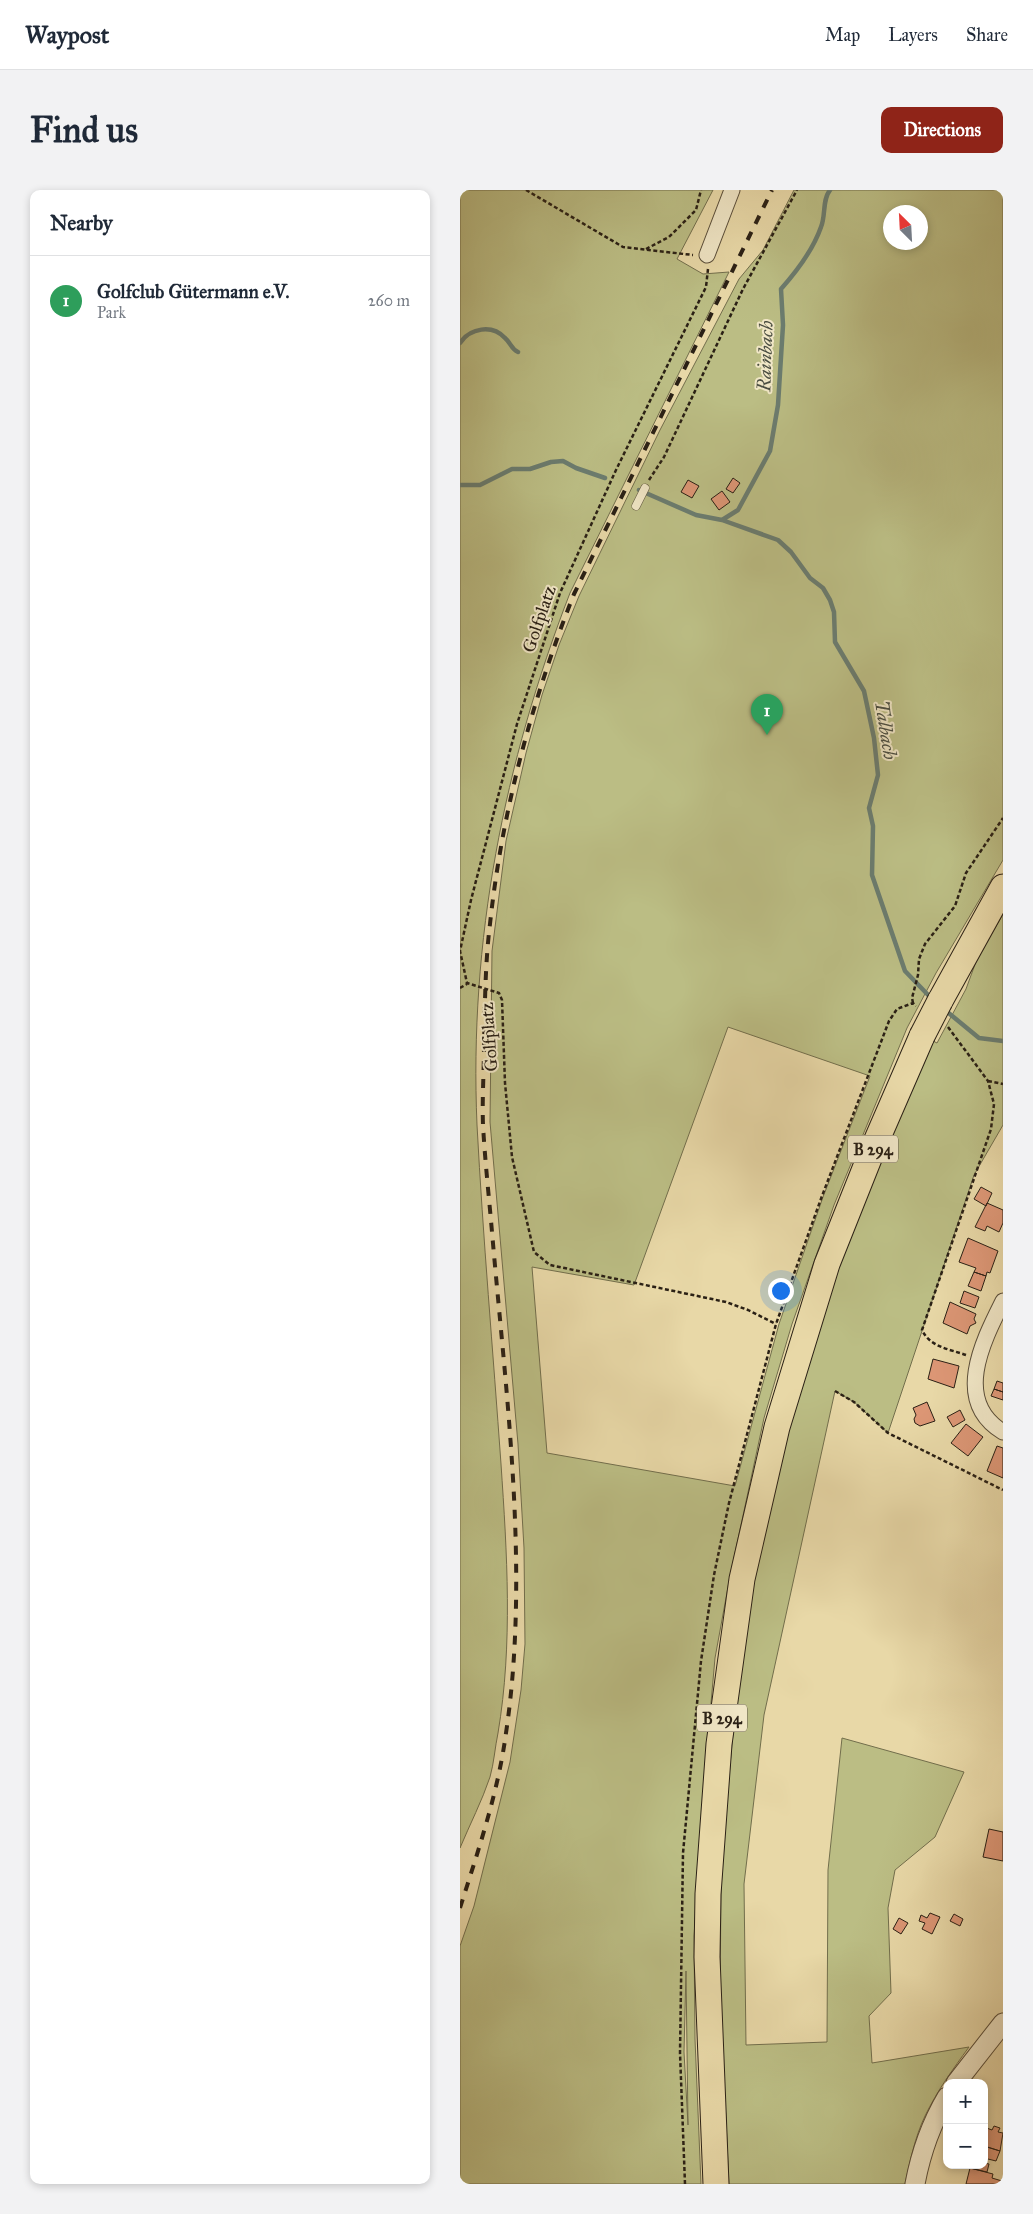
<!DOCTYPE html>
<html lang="en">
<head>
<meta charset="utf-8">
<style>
  :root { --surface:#fff; --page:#f2f2f3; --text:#1f2937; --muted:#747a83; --line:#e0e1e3; --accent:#8f2418 }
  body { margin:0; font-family:"IM FELL Great Primer",serif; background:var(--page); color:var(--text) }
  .controls { position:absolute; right:15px; bottom:15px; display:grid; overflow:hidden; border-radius:10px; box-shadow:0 2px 8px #0003 }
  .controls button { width:45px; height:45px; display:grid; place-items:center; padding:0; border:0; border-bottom:1px solid var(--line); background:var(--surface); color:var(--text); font:25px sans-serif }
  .compass { position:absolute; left:423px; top:15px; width:45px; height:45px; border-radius:50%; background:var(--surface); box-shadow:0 2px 8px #0003; rotate:336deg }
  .you { position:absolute; left:320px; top:1100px; width:18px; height:18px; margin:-12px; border:4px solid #fff; border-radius:50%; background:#1a73e8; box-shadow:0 0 0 8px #1a73e833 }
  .badge { display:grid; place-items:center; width:32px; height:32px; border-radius:50%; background:var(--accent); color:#fff; font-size:16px; font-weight:700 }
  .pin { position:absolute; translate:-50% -41px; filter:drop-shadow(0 1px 2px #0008) }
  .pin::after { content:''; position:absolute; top:26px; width:18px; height:15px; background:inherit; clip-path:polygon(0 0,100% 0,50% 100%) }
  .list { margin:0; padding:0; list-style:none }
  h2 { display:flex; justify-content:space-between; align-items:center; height:65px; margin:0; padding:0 20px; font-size:21px }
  h2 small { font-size:16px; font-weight:400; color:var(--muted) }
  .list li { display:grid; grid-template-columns:32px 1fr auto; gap:15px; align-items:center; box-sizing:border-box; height:90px; padding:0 20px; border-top:1px solid var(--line) }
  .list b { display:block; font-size:19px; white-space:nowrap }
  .list p { margin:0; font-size:16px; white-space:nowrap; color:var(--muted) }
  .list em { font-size:16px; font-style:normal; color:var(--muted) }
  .map { position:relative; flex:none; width:543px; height:1994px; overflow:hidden; border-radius:10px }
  header { display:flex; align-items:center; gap:30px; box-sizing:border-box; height:70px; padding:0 25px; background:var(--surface); border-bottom:1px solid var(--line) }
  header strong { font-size:24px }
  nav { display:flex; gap:28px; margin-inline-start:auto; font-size:18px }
  .intro { display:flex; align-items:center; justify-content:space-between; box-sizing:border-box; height:120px; padding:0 30px }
  h1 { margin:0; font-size:35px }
  .button { padding:12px 22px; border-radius:10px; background:var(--accent); color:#fff; font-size:18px; font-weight:700 }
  main { display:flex; gap:30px; padding:0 30px }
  aside { flex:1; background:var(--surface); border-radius:10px; box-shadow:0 2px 8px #0003 }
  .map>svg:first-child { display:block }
</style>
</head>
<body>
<header>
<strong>Waypost</strong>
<nav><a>Map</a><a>Layers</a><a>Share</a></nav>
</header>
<div class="intro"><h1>Find us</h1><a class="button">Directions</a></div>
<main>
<aside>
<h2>Nearby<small></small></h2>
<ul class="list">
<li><span class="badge" style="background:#2e9e5b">1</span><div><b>Golfclub Gütermann e.V.</b><p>Park</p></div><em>260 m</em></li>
</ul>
</aside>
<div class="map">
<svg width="543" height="1994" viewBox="0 0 543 1994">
  <rect width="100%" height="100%" fill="#e8d8a7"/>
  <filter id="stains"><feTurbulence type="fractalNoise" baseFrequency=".004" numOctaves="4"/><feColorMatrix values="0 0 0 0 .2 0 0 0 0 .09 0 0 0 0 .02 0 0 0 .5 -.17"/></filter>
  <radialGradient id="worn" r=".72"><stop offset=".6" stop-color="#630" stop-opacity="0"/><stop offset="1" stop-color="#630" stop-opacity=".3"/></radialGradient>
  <!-- green -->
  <path fill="#bbbd84" stroke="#726e4c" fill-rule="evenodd" d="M0 0H253L217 69 243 84 269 82 110 403C44 573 9 751 17 935 23 1048 33 1161 41 1274 47 1363 53 1454 38 1543 35 1557 34 1573 30 1587 22 1611 10 1634 0 1658Z
    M334 0H543V670L476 783 447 838 374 1015 332 1134 304 1228 270 1386 255 1468 246 1569 234 1746 235 1849 241 1994H0V1756L14 1716 50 1572 61 1500 65 1454 64 1358 58 1254 30 932 32 761 46 651 66 563 82 505 99 455 119 406 200 240 279 89 303 60ZM430 22H460V52H430ZM268 837 410 886 363 1007 319 1134 275 1296 87 1263 72 1077 174 1095ZM226 1781V1782L228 1935 224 1862Z
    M543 724V935L514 985 428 1243 394 1212 375 1201 304 1525 284 1694 286 1855 367 1852 368 1680 382 1548 504 1582 475 1647 435 1680 428 1718 431 1803 409 1826 412 1873 509 1857C493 1879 477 1901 465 1926 455 1947 450 1971 445 1994H269L260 1807 261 1701 264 1638 279 1481 293 1394 310 1309 335 1216 380 1074 410 992 473 851 477 853 506 799 517 769Z"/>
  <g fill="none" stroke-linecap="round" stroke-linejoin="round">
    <!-- stream -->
    <path stroke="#6b7c6f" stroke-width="4.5" d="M0 153C10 138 32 134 45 148 51 153 51 159 58 162
      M0 295H20L52 279H70L91 272 103 271 116 278 145 288
      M179 300 236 325 262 330 318 350 331 362 350 388 363 398 370 410 374 422 375 452 404 501 414 548 418 585 409 618 413 636 412 685 445 781 471 808
      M262 330 278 320 310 261 318 215 323 135 321 99C337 81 353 60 361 37 366 25 362 10 370 0
      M485 820 519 848 543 851"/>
  </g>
  <!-- building -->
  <path fill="#dc9675" stroke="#2a2015" d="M273 288 280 293 273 303 266 299Z
    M228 290 239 296 232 308 221 302Z
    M262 301 270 312 259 320 251 309Z
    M521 997 532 1003 526 1016 514 1009Z
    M527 1013 543 1020V1033L539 1042 527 1036 525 1041 515 1037Z
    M508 1048 538 1061 530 1083 527 1082 526 1086 514 1082 516 1078 499 1072Z
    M514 1082 526 1086 521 1101 508 1096Z
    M504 1101 519 1107 515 1118 500 1113Z
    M490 1112 516 1124 514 1129 516 1133 510 1136 507 1144 483 1133Z
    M473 1169 499 1176 494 1198 468 1189Z
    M537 1191 543 1193V1202L534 1199Z
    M534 1199 543 1202V1210L531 1206Z
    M467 1212 475 1231 460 1236 455 1233 454 1229 456 1225 453 1218Z
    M500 1220 505 1230 493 1237 487 1227Z
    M506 1234 523 1247 508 1266 491 1253Z
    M537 1256 543 1258V1288L527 1281Z
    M529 1639 543 1642V1671L523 1667Z
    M470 1723 480 1727 472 1744 462 1739 465 1733 459 1731 461 1725 467 1728Z
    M494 1724 503 1729 500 1736 490 1731Z
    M439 1728 448 1733 441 1744 433 1739Z
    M534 1936 540 1938 538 1942 543 1943 540 1961 524 1956V1937L532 1940Z
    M524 1956 540 1961 536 1971 524 1968Z
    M524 1973 529 1974 527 1982 510 1978 511 1975H524Z
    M510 1978 533 1984 532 1988 542 1991 541 1994H506Z"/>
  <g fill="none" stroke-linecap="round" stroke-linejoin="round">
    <!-- service casing -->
    <g stroke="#5a4e3a" stroke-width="9">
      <path id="service" d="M176 316 185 298"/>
    </g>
    <!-- minor casing -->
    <g stroke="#5a4e3a" stroke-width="17">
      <path id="minor" d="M247 65 272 0
        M543 1111C523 1151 492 1211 543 1242"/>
    </g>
    <!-- tertiary casing -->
    <g stroke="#5a4e3a" stroke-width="21">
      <path id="tertiary" d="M496 1893 543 1833
        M455 1994C461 1962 471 1934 487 1907"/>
    </g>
    <!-- trunk casing -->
    <g stroke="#2a2015" stroke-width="27">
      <path id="trunk" d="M480 811 543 697
        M256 1994 247 1767 248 1704 259 1554 282 1389 317 1237 367 1074 412 961 462 846"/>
    </g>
    <!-- path -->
    <path stroke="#2a2015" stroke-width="2.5" stroke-dasharray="4 2.5" stroke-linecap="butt" d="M66 0 163 57 233 65
      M186 59 209 47 236 20 241 0
      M248 79 246 97 156 280 100 403 57 534 11 710 0 761 7 793 39 803 42 810 45 893 52 967 74 1062 90 1075 266 1112 288 1120 316 1134
      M189 290 204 267 283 99 337 0
      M0 798 7 794
      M453 813 452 808 458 785 459 769 465 754 495 716 506 683 543 628
      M488 837 528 891 534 914 531 939 462 1140C470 1157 489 1159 506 1165
      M528 891 543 894
      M375 1201 394 1212 428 1243 543 1300
      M225 1994 220 1863 223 1663 241 1471 254 1385 269 1313 316 1134 362 1006 429 831 437 819 453 813 456 816"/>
    <!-- service -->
    <use href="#service" stroke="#f0e6c6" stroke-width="8"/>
    <!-- minor -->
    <use href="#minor" stroke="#f0e6c6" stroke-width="15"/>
    <!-- tertiary -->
    <use href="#tertiary" stroke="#f0e6c6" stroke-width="19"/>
    <!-- trunk -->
    <use href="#trunk" stroke="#e8d8a7" stroke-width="25"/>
    <!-- rail -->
    <path stroke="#2a2015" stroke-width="4" stroke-dasharray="9 9" stroke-linecap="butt" d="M0 1718C18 1661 38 1603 46 1543 70 1381 46 1205 32 1042 29 1007 25 971 23 935 22 909 24 882 24 855 25 815 25 774 30 734 42 621 72 510 114 404L312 0"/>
    <!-- trunk-bridge casing -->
    <g stroke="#2a2015" stroke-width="27" stroke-linecap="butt">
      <path id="trunk-bridge" d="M462 846 480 811"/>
    </g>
    <!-- trunk-bridge -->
    <use href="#trunk-bridge" stroke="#e8d8a7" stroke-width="25"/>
  </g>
  <g text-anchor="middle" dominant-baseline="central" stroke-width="4" stroke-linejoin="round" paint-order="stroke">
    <!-- shield labels -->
    <g fill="#f0e6c6" stroke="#655b4a" stroke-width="1">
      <rect x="388" y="945.5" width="50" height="27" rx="4"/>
      <rect x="237" y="1514.5" width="50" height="27" rx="4"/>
    </g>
    <g font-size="16" font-weight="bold" fill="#2a2015">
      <text x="413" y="959">B 294</text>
      <text x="262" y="1528">B 294</text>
    </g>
    <!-- street labels -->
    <g font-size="18" fill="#2a2015" stroke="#f0e6c6">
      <text transform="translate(79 429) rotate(-71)">Golfplatz</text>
      <text transform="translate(29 847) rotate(-94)">Golfplatz</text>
    </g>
    <!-- water labels -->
    <g font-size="19" font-style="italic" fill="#4b4e42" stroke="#f0e6c6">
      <text transform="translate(305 166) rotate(-88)">Rainbach</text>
      <text transform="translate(426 540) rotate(81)">Talbach</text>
    </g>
  </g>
  <rect width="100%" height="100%" filter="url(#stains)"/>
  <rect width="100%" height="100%" fill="url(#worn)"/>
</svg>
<div class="controls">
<button>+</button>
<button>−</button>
</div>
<svg class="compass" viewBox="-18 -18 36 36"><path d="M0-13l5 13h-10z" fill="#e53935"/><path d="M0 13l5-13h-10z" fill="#747a83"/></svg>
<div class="you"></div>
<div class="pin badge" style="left:307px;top:545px;background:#2e9e5b">1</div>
</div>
</main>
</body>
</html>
